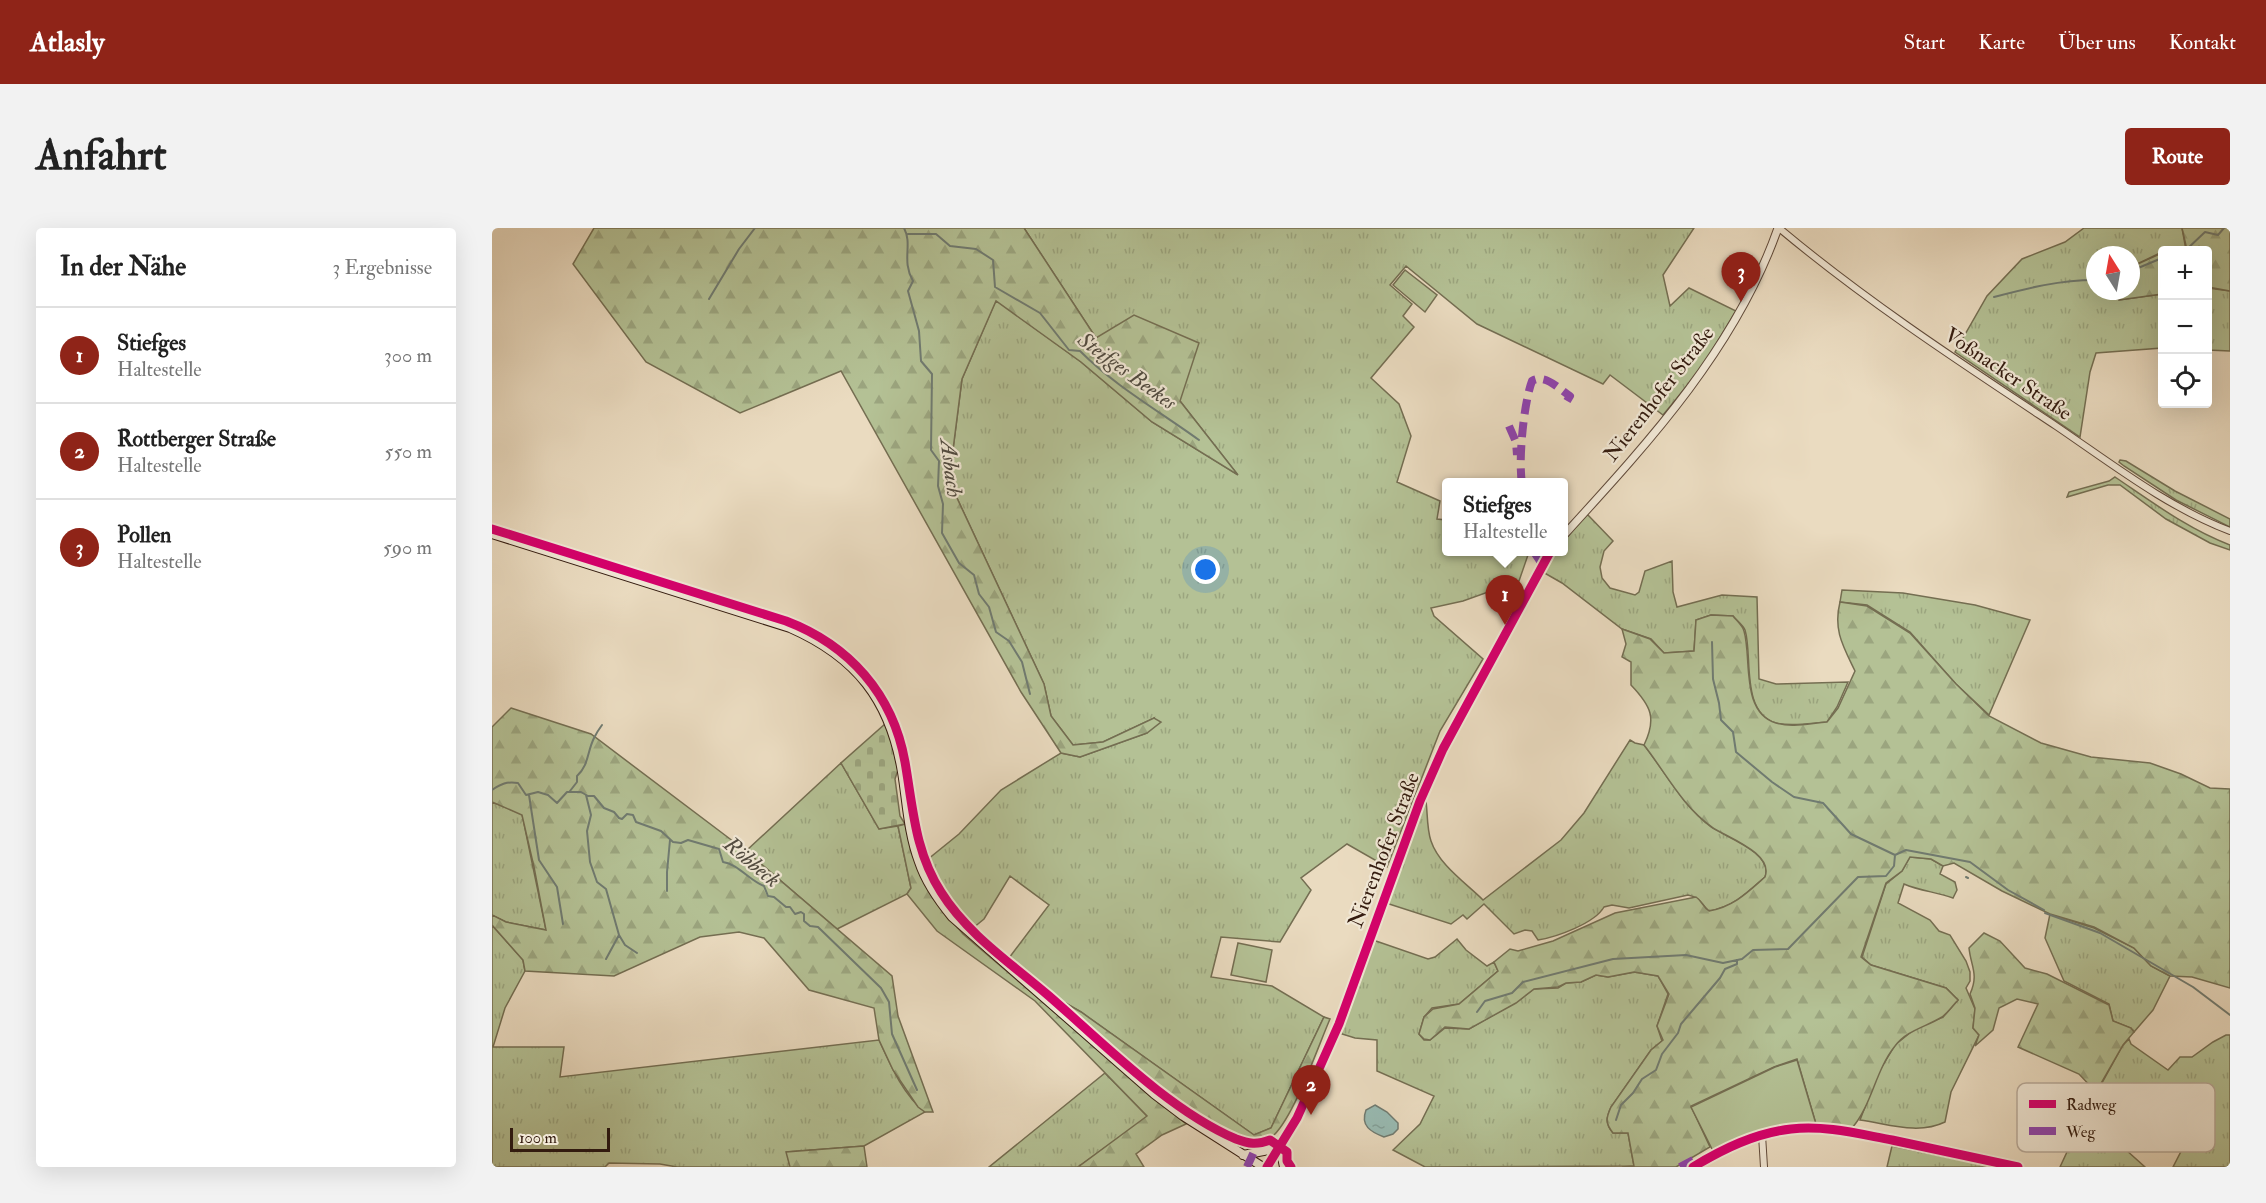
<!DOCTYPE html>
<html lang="de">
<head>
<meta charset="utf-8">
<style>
  :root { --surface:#fff; --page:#f2f2f2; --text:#222; --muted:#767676; --line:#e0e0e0; --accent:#8f2418 }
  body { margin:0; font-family:"IM FELL Double Pica",serif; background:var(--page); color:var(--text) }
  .controls { position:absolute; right:18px; top:18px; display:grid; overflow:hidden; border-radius:6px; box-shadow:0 6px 24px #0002 }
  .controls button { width:54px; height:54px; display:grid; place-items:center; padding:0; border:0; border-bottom:2px solid var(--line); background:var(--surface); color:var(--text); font:30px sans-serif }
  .compass { position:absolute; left:1594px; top:18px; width:54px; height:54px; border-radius:50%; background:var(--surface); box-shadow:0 6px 24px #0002; rotate:349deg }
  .scale { position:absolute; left:18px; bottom:15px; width:100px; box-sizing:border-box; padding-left:6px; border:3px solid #331b0f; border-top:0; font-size:16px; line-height:21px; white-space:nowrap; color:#331b0f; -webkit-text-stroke:4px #f1e8d6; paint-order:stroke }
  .you { position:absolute; left:714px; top:342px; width:21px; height:21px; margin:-15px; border:4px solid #fff; border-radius:50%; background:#1a73e8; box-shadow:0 0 0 9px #1a73e833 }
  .badge { display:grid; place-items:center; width:39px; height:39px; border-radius:50%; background:var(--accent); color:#fff; font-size:20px; font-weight:700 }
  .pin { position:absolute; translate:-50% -50px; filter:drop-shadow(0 2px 3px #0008) }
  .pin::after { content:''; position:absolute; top:32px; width:21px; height:18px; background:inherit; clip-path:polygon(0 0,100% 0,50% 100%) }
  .popup { position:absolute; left:950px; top:250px; width:126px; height:78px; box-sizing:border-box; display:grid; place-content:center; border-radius:6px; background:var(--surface); filter:drop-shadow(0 2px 4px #0005); font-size:20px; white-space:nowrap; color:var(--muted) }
  .popup b { font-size:22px; color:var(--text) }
  .popup::after { content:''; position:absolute; left:50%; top:100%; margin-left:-12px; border:12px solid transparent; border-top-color:var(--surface) }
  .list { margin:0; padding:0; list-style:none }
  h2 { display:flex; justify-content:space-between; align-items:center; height:78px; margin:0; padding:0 24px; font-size:26px }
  h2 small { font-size:20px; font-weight:400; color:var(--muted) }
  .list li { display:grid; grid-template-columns:39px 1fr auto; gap:18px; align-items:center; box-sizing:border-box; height:96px; padding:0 24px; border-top:2px solid var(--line) }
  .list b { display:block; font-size:22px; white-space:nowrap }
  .list p { margin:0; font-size:20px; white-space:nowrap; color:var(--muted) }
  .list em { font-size:20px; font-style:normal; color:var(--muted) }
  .icon { flex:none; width:33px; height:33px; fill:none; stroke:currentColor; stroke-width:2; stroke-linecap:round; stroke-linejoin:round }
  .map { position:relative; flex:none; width:1738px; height:939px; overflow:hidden; border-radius:6px }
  header { display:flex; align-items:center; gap:36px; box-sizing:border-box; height:84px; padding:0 30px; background:var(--accent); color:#fff }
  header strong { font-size:28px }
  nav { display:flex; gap:33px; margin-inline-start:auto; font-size:21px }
  .intro { display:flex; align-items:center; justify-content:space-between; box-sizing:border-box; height:144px; padding:0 36px }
  h1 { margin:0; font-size:42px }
  .button { padding:15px 27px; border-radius:6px; background:var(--accent); color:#fff; font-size:21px; font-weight:700 }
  main { display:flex; gap:36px; padding:0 36px }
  aside { flex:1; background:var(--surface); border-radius:6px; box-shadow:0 6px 24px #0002 }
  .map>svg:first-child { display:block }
</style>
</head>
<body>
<header>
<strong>Atlasly</strong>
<nav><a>Start</a><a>Karte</a><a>Über uns</a><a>Kontakt</a></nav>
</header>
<div class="intro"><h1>Anfahrt</h1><a class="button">Route</a></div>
<main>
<aside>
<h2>In der Nähe<small>3 Ergebnisse</small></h2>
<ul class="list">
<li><span class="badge">1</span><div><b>Stiefges</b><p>Haltestelle</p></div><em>300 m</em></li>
<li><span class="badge">2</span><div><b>Rottberger Straße</b><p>Haltestelle</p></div><em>550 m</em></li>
<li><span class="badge">3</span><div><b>Pollen</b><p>Haltestelle</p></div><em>590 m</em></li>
</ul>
</aside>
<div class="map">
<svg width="1738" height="939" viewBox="0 0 1738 939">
  <defs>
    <pattern id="grass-tufts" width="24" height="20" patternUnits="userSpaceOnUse" patternTransform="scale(1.5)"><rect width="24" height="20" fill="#b4c195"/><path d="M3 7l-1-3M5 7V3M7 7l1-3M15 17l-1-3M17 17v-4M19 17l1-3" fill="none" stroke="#9ba57f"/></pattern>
    <pattern id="forest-firs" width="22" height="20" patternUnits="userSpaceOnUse" patternTransform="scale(1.5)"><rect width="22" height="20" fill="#b4c195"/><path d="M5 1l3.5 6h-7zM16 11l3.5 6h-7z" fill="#9ba57f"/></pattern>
    <pattern id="cemetery-stones" width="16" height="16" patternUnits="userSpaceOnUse" patternTransform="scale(1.5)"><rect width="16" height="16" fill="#b4c195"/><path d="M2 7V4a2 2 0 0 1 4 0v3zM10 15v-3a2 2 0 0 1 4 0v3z" fill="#9ba57f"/></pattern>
    <pattern id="water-ripples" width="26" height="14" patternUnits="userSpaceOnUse" patternTransform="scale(1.5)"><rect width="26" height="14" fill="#98bbb3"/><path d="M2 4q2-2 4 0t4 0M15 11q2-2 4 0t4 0" fill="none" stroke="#83a099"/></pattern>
  </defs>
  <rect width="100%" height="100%" fill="#eadbc0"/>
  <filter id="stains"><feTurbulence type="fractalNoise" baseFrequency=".00333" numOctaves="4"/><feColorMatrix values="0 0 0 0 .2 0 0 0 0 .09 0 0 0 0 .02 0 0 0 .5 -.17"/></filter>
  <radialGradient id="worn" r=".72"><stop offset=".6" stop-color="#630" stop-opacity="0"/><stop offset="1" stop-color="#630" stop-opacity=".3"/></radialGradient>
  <!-- grass -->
  <path fill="url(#grass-tufts)" stroke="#746e52" stroke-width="1.5" d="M532 0H1202L1171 47 1178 78 1197 60 1244 83 1209 141 1171 187 1118 147 1111 156 985 96 914 38 898 57 920 76 911 88 922 99 879 150 907 176 919 208 905 254 948 273 945 291 954 292V324H1037L1027 353 971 373 939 380 942 388 991 431 948 503 895 639 855 616 809 650 819 662 788 714 729 709 719 749 780 758 832 789 779 900 762 907 589 784 554 764 517 730 557 677 518 648 492 691 481 700 451 666 435 632 467 606 509 562 569 525 588 529 655 505 662 490 611 514 581 517 559 488 552 456 457 253 470 151 504 72 589 134 660 194 745 246 688 173 604 110Z
    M1592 0H1690L1694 22H1670V24L1639 39V27H1603V63H1620L1627 72 1670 66V120L1604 125 1598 144 1588 209 1463 124 1495 68 1530 31 1573 14Z
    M1716 60 1738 63V123L1716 122Z
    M1628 232 1634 233 1683 263 1738 291V299L1684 272 1632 238 1627 234Z
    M1623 249C1660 274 1696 301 1738 317V322L1718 315 1674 291 1628 257H1616L1575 269 1577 264 1617 253Z
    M1095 286 1121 313 1112 323 1108 339 1110 350 1118 360 1143 367 1147 364 1153 343 1180 333 1181 364 1185 379 1230 367 1265 369 1267 451 1284 456 1356 454 1345 479 1335 494C1319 495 1300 499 1284 495 1248 484 1261 427 1253 402 1251 397 1244 392 1241 388L1219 387 1204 392 1202 423 1172 425 1159 411 1130 401 1070 355 1049 343 1063 324H1072V313Z
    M1350 362 1411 365 1483 377 1538 392 1497 487 1464 456 1418 404 1375 377 1348 374Z
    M1138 512 1143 515 1152 517C1174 545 1190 577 1219 599 1233 609 1282 625 1273 649 1255 665 1241 679 1217 683 1208 676 1211 670 1196 667L1137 680 1120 677 1112 679C1103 695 1065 709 1046 712L1040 703 1033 702 1022 706 992 676 975 691 971 687 959 696 894 675 933 568C936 578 934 599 939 613 947 637 974 655 991 672L1069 612 1092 585Z
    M349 535 387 601 406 598 419 660 415 666 345 701 254 623Z
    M0 574 30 586 54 702 14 694 0 687Z
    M1418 629 1439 631 1451 638 1448 646 1463 654 1465 662 1461 670C1445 664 1428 663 1412 656L1406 675 1438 692 1447 703 1458 707 1474 733 1478 744V753L1474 760 1483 781 1481 800 1487 807 1459 864 1453 894C1426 907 1397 896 1368 892L1386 845 1403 817 1424 800 1451 789 1466 772 1454 760 1379 737 1370 729 1394 656 1410 643Z
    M1558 686 1602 700 1642 720 1659 738 1678 748 1661 782 1642 804 1639 800 1621 793 1617 776 1572 753 1553 710Z
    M0 697 31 732 33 743 13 780 1 819H72L68 849 387 812C398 836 411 867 433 884L372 918 295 924 298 939H185L168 936 117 935 113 939H0Z
    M965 711 974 722 995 738 1002 734 1006 743 967 776 940 780 932 789 927 806 932 812H938L953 800 977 801 1024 774 1042 761 1066 760 1074 755 1089 754 1104 747 1116 749 1143 744 1166 748 1176 766 1165 798 1170 813 1159 822 1119 879C1114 890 1113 895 1121 905H1136L1142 938 933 939 901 922 928 896 942 868 885 843V812L863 810 847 805 881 712 936 731 943 729Z
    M1734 807H1738V939H1681L1700 902 1664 883 1648 882 1627 875 1605 864 1631 817 1637 811 1639 816 1676 842 1688 829H1700L1721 814Z
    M613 845 656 889 586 939H497Z
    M1589 894 1623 912 1653 939H1568Z
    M1400 918 1503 939H1395Z"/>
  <!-- forest -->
  <path fill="url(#forest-firs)" stroke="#746e52" stroke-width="1.5" d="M102 0H532L604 110 642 87 707 115 688 173 746 247 660 194 589 134 504 73 470 151 457 253 552 456 559 488 581 517 611 514 662 490 669 494 655 505 588 529 569 525 529 464 349 143 248 185 154 134 81 36Z
    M1690 0H1738V63L1716 59V22H1695Z
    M1670 25V66L1627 72 1621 63H1639V39Z
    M1348 374 1375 378 1418 405 1464 456 1497 488 1549 515 1599 529 1658 535 1689 546 1718 560 1738 561V760L1700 749 1678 748 1659 738 1642 720 1602 699 1558 686 1510 663 1462 635 1451 638 1439 631 1418 629 1410 643 1394 655 1369 729 1379 737 1454 760 1466 772C1461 777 1456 785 1450 789 1434 799 1415 802 1403 818 1383 843 1380 877 1360 900L1324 896 1305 831 1282 839 1199 878 1218 919 1184 939H1130L1142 938 1136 905H1121C1113 895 1114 890 1119 879L1159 822 1171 812 1165 798 1177 766 1166 748 1142 744 1116 749 1104 747 1089 754 1074 755 1066 759 1042 761 1024 775 977 801 953 799 938 812 932 811 927 806 932 789 941 781 967 776 1006 743 1002 734 1018 721 1026 723 1061 713 1123 685 1204 669C1210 673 1211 679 1217 683 1241 679 1255 665 1273 649 1282 625 1234 609 1220 599 1190 578 1174 545 1152 517 1165 490 1159 478 1139 457V434L1130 429 1134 416 1130 401 1158 411 1172 425 1202 423 1204 392 1219 387 1241 388C1244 392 1251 398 1252 403 1260 429 1248 484 1284 495 1300 500 1319 495 1335 494L1346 480 1363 443C1351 418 1341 402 1348 374Z
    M19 480 99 506 254 623 400 748 406 788 441 884H433L426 879 401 842 387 812 382 780 317 762 272 710 247 704 208 709 122 748 33 743 31 732 0 697V687L14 694 54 702 42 639 30 587 0 574V499Z
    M413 596C422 639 442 673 471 706L694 896 670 907 644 926 652 939H586L655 888 543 773 445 703 415 666 419 660 406 598Z
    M1492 705 1508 713 1533 740 1555 746 1617 777 1621 793 1639 800 1642 804 1631 817 1604 864 1587 846 1526 819 1546 776 1525 771 1507 780 1501 802 1483 818 1487 807 1481 800 1483 780 1478 766C1487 746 1479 739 1477 720Z
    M554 764 589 784 762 907 779 900 832 789 838 791C825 821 803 886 782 907 775 912 764 915 756 913 746 912 735 905 726 900 662 866 610 809 554 764Z
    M372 918 375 939H298L294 924Z"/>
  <!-- cemetery -->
  <path fill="url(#cemetery-stones)" stroke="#746e52" stroke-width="1.5" d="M393 496 398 507 406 542 403 551 408 588 413 596 387 601 349 535Z"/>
  <!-- garden -->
  <path fill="#b4c195" stroke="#746e52" stroke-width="1.5" d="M913 42 945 67 933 84 901 57Z
    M746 715 780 722 774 754 739 747Z
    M1305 832 1324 896C1280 898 1262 905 1221 923L1199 879 1283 839Z"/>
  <!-- water -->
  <path fill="url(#water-ripples)" stroke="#707b71" stroke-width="1.5" d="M883 877 895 884 906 895V901L901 906 892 909C879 904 868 898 874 882Z"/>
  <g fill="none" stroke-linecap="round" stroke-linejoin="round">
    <!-- stream -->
    <path stroke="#707b71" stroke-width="2" d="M412 0C421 17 409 32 421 53L416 63 427 103 429 133 440 146 439 222 447 233 446 258 451 276 450 305 467 335 482 347 487 366 497 379 504 404 517 413 530 434 538 466
      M416 6H444L458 18 484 21 501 32 503 59 548 85 577 122 588 123C623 158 667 183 707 212
      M1694 22 1713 4 1726 7 1732 0
      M1639 43 1670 30
      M1502 69C1536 60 1568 52 1603 52
      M217 71 247 21 263 0
      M1220 414 1221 451 1227 475 1229 492 1241 504 1244 524 1280 554 1302 569 1331 575 1359 606 1403 627 1414 622 1478 634 1516 662 1552 682
      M0 562C9 556 15 553 26 555L34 567 46 564 56 567 65 575 75 564H89L96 568H102L112 580 122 584 127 590 130 591 135 586 141 587 144 594 169 603 181 614 189 615 196 612 227 621 231 634C246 636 258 653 272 658L276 668 282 669 294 679H298L303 686 309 684 312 686V693L318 698 326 699 389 760 397 774 400 806 425 862
      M78 563 85 554V548C97 537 95 524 102 510 104 506 107 501 110 497
      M37 567 47 632 65 659 71 696
      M94 567 99 587 95 603 98 634 105 654 114 661 127 707 114 731
      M1474 649 1476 650
      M175 663V644L178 612
      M1553 685 1608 705 1701 759 1738 787
      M127 707 133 717 145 725
      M985 784 993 773 1020 765 1031 754 1121 731 1194 727 1231 735 1250 731 1261 722 1296 721 1366 649 1394 648 1402 638 1403 627
      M1124 892 1129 877 1141 865 1150 851 1164 842 1170 826 1186 805 1189 796 1228 750 1233 741 1245 736V732"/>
    <!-- minor casing -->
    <g stroke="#614b3b" stroke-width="8">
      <path id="minor" d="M1287 0C1374 73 1469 135 1564 198 1620 236 1675 279 1738 303
        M1270 907 1272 939"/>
    </g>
    <!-- tertiary casing -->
    <g stroke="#614b3b" stroke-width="9">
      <path id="tertiary" d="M1072 307C1156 215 1244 120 1286 0
        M775 939 805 890 847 796 928 573 951 521 1058 324"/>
    </g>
    <!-- secondary casing -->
    <g stroke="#331b0f" stroke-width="10">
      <path id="secondary" d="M0 306 298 400C364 429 398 472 410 544 415 574 416 605 427 634 434 655 446 672 460 689L662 866 691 888 771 939
        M751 927 788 920 792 939
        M1201 939C1231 921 1263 905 1299 901 1333 897 1367 906 1400 912 1442 921 1484 930 1526 939"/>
    </g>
    <!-- minor -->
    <use href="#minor" stroke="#f1e8d6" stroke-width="6"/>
    <!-- tertiary -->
    <use href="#tertiary" stroke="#f1e8d6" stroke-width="7"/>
    <!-- secondary -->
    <use href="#secondary" stroke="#f1e8d6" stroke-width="8"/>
    <!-- quiet -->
    <path stroke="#8e44ad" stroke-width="8" stroke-dasharray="15 8" stroke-linecap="butt" d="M1017 198 1024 214 1025 227
      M1030 255C1026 232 1032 174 1040 153 1053 145 1067 161 1078 168L1075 173
      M1042 324 1050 336
      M755 939 765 917
      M1188 939 1205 930"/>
    <!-- cycleway casing -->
    <g stroke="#f1e8d6" stroke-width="13">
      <path id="cycleway" d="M0 301 294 393C357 417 401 466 413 534 421 580 423 624 449 664 475 706 520 736 557 768 611 815 678 883 744 911 757 916 765 917 778 912L795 924V933L799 939
        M775 939 805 890 847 796 928 573 951 521 1058 324
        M1201 939C1231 921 1263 905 1299 901 1333 897 1367 906 1400 912 1442 921 1484 930 1526 939"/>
    </g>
    <!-- cycleway -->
    <use href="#cycleway" stroke="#d6006c" stroke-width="9"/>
  </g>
  <g text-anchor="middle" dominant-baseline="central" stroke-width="4.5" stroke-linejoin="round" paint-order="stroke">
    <!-- street labels -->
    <g font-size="21" fill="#331b0f" stroke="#f1e8d6">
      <text transform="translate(1516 146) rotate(34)">Voßnacker Straße</text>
      <text transform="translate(1167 166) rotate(-52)">Nierenhofer Straße</text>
      <text transform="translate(892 622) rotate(-69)">Nierenhofer Straße</text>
    </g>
    <!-- water labels -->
    <g font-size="22" font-style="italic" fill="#514b40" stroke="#f1e8d6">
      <text transform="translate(635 143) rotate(36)">Steifges Beekes</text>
      <text transform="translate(459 240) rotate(83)">Asbach</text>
      <text transform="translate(260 634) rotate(40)">Röbbeck</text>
    </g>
  </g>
  <!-- legend -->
  <rect x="1525" y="855" width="198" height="69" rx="9" fill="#f1e8d6" stroke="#b8aa9a" stroke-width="1.5"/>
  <rect x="1537" y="872" width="27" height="8" fill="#d6006c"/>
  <rect x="1537" y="899" width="27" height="8" fill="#8e44ad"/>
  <g font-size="16" fill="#331b0f">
    <text x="1574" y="882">Radweg</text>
    <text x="1574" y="909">Weg</text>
  </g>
  <rect width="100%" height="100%" filter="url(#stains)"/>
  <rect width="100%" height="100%" fill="url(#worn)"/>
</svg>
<div class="controls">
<button>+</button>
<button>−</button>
<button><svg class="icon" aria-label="locate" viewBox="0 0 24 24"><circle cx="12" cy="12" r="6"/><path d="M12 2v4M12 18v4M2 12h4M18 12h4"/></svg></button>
</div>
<svg class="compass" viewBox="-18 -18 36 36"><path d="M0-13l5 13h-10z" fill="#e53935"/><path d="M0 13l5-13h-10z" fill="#767676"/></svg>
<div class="scale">100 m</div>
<div class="you"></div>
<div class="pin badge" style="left:1013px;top:397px">1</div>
<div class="popup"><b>Stiefges</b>Haltestelle</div>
<div class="pin badge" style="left:819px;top:887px">2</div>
<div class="pin badge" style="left:1249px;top:74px">3</div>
</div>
</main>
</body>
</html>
